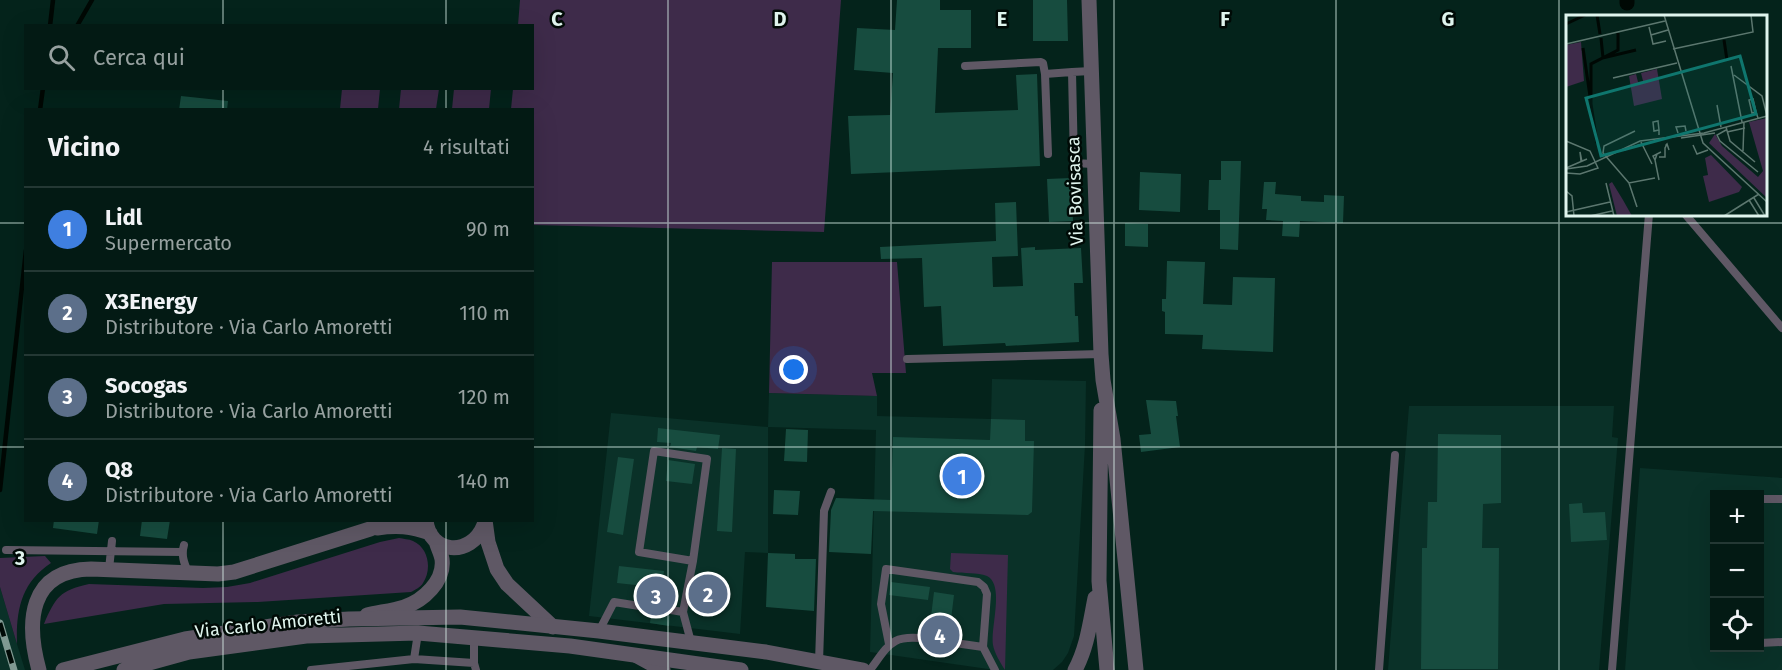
<!DOCTYPE html>
<html lang="it">
<head>
<meta charset="utf-8">
<style>
  :root { --surface:#031a14; --page:#112722; --text:#f1f3f6; --muted:#97a1a0; --line:#243834; --accent:#d69bfa }
  body { margin:0; font-family:"Fira Sans",sans-serif; background:var(--page); color:var(--text) }
  .controls { position:absolute; right:18px; bottom:18px; display:grid; overflow:hidden; border-radius:0px; box-shadow:0 6px 24px #0002 }
  .controls button { width:54px; height:54px; display:grid; place-items:center; padding:0; border:0; border-bottom:2px solid var(--line); background:var(--surface); color:var(--text); font:30px sans-serif }
  .you { position:absolute; left:794px; top:370px; width:21px; height:21px; margin:-15px; border:4px solid #fff; border-radius:50%; background:#1a73e8; box-shadow:0 0 0 9px #1a73e833 }
  .badge { display:grid; place-items:center; width:39px; height:39px; border-radius:50%; background:var(--accent); color:#fff; font-size:20px; font-weight:700 }
  .pin { position:absolute; translate:-50% -50%; border:3px solid #fff; box-shadow:0 2px 6px #0006 }
  .list { margin:0; padding:0; list-style:none }
  h2 { display:flex; justify-content:space-between; align-items:center; height:78px; margin:0; padding:0 24px; font-size:26px }
  h2 small { font-size:20px; font-weight:400; color:var(--muted) }
  .list li { display:grid; grid-template-columns:39px 1fr auto; gap:18px; align-items:center; box-sizing:border-box; height:84px; padding:0 24px; border-top:2px solid var(--line) }
  .list b { display:block; font-size:22px; white-space:nowrap }
  .list p { margin:0; font-size:20px; white-space:nowrap; color:var(--muted) }
  .list em { font-size:20px; font-style:normal; color:var(--muted) }
  .icon { flex:none; width:33px; height:33px; fill:none; stroke:currentColor; stroke-width:2; stroke-linecap:round; stroke-linejoin:round }
  .map { position:relative; flex:none; width:1782px; height:670px; overflow:hidden }
  .search { position:absolute; background:var(--surface); box-shadow:0 6px 24px #0002; left:24px; top:24px; width:510px; height:66px; display:flex; align-items:center; gap:15px; box-sizing:border-box; padding:0 21px; border-radius:0px; color:var(--muted); font-size:22px }
  .panel { position:absolute; background:var(--surface); box-shadow:0 6px 24px #0002; left:24px; top:108px; width:510px; height:414px; border-radius:0px }
  .map>svg:first-child { display:block }
</style>
</head>
<body>
<div class="map">
<svg width="1782" height="670" viewBox="0 0 1782 670">
  <rect width="100%" height="100%" fill="#04231b"/>
  <!-- built -->
  <path fill="#0a3128" fill-rule="evenodd" d="M992 379 1086 381 1085 445 1074 636 1068 653 1062 662 1053 670H995L870 652 876 430 768 427V553L745 552 740 634 589 616 611 413 768 427 769 393 877 396V416L991 419Z
    M1409 406H1614L1612 437 1618 438 1599 670H1388Z
    M1640 468 1782 478V670H1625ZM1714 494H1760V648H1714Z
    M0 587 17 644 25 670H0Z"/>
  <!-- green -->
  <path fill="#3e2b4a" d="M520 0H841L824 232 533 225 532 110 511 109 513 89 532 88V26L518 25Z
    M342 89H380L378 109H340Z
    M401 89H439L436 109H399Z
    M454 89H491L489 109H452Z
    M772 262H897L906 373H872L877 396 769 393Z
    M399 538C403 539 409 539 413 541 429 548 432 570 423 583 421 587 415 590 411 592L258 602 164 604 44 624C55 598 60 590 89 584L203 588 227 587 250 583 380 542Z
    M951 553 1008 555 1005 670C1001 664 994 652 993 645 990 628 1005 585 987 576 977 572 964 574 953 572L950 569Z
    M45 556 51 563C21 583 16 610 17 644L0 587V558Z"/>
  <g fill="none" stroke-linecap="round" stroke-linejoin="round">
    <!-- stream -->
    <path stroke="#000804" stroke-width="4.5" d="M50 26 53 0
      M77 26 92 0
      M40 110 43 88
      M0 490 26 250"/>
    <!-- canal -->
    <path stroke="#000804" stroke-width="15" d="M1627 3V0"/>
  </g>
  <!-- building -->
  <path fill="#174c3f" d="M897 0H940V10H971V48H938L935 113 1018 110 1016 75 1037 74 1040 166 851 174 848 116 890 115 893 73 854 70 857 28 895 30Z
    M1033 0H1067L1068 41H1033Z
    M181 96 228 101 227 110H179Z
    M1221 161H1241L1238 250 1220 249V210H1208L1209 180H1221Z
    M1140 172 1181 174 1180 212 1139 210Z
    M1071 178 1073 221 1049 222 1047 179Z
    M1264 182H1276L1275 194 1301 196V201L1324 202V195L1344 196 1343 223 1300 221 1299 237 1282 236 1283 221 1266 220 1267 209H1262Z
    M1016 202 1018 256 992 257 993 287 1023 286 1021 248 1035 247V250L1081 248 1083 283H1074L1075 316H1078L1079 342 1006 346 1005 343 943 346 941 306 924 307 922 258 881 259 880 247 996 241 995 203Z
    M1125 223 1148 224V247L1125 246Z
    M1167 261 1205 262 1203 304 1232 305 1233 277 1275 278 1273 352 1202 349 1203 335 1165 334V312L1162 311V299H1166Z
    M1146 400 1176 401 1178 416H1176L1180 447 1141 452 1139 435 1151 434Z
    M991 419 1025 420V441H1034L1032 512 1028 515 873 511 871 554 829 552 831 510 836 498 891 500 893 437 990 440Z
    M658 428 720 435 718 449 697 447 696 451 670 447 671 443 657 442Z
    M786 429 808 430 807 462 784 461Z
    M1438 434 1501 435V503L1483 504 1482 548H1499L1498 669H1421L1422 548H1427L1428 502H1437Z
    M722 448 736 449 732 532 717 531Z
    M618 457 634 459 623 535 607 532Z
    M668 460 695 464 692 484 666 481Z
    M774 490 800 491 798 515 773 514Z
    M1582 503 1583 513 1605 512 1607 540 1571 542 1569 504Z
    M54 520H99L97 534 53 528Z
    M142 520H170L167 539 140 536Z
    M768 553 795 554V559H816L814 611 766 607Z
    M619 566 664 571 662 588 673 590 672 604 667 606 665 610 667 614 670 616 669 626 650 623 651 614 657 612 658 608 656 603 653 602 654 587 617 583Z
    M701 573 720 575 715 615 696 612Z
    M891 582 930 587 928 600 889 595Z
    M934 592 954 595 949 636 943 638 942 642 944 647 947 648V654L927 652V645H931L934 640V636L929 633Z"/>
  <g fill="none" stroke-linecap="round" stroke-linejoin="round">
    <!-- service -->
    <path stroke="#5f5865" stroke-width="8" d="M965 66 1041 62 1043 63 1045 74
      M1091 71 1072 72 1074 163 1093 164
      M1048 154 1045 74 1072 72
      M1685 214 1782 328
      M907 359 1101 354
      M1760 499H1782
      M184 545C181 555 184 563 188 572
      M6 550 182 552
      M109 569 112 541
      M671 610 683 612 691 642
      M683 612 693 561 707 459 654 451 639 552 693 561
      M599 631 614 602 652 608
      M474 637V663L476 670
      M948 642 983 647 995 670
      M1760 643 1782 642
      M889 644 881 604 886 569 978 582 984 587 987 594 983 647
      M414 659 418 633
      M819 662 824 511 831 492
      M311 670 414 659 474 663
      M870 670C890 643 892 634 928 639
      M1379 670 1395 455
      M1612 670 1649 214"/>
    <!-- minor -->
    <path stroke="#5f5865" stroke-width="15" d="M426 520C429 554 471 558 484 525
      M485 520 488 542 497 569 507 584 553 627
      M377 528C396 525 411 526 430 533
      M367 615C379 612 392 611 404 607 423 601 445 581 442 559 441 553 437 546 436 541
      M637 656 663 670
      M39 670C26 623 28 570 91 569L218 574 234 572 370 529 387 520"/>
    <!-- tertiary -->
    <path stroke="#5f5865" stroke-width="15" d="M1089 0 1101 354 1103 380 1113 439 1136 670
      M1101 410 1099 581 1107 670
      M63 670 185 639 298 622 349 619 460 617 599 631 766 652 863 670
      M124 670 189 652 306 636 418 633 570 646 741 670
      M1075 670C1087 648 1090 623 1095 598"/>
    <!-- rail casing -->
    <g stroke="#809992" stroke-width="7">
      <path id="rail" d="M0 623 14 670"/>
    </g>
    <!-- rail -->
    <use href="#rail" stroke="#000a06" stroke-width="4.5" stroke-dasharray="14" stroke-linecap="butt"/>
  </g>
  <!-- grid -->
  <path fill="none" stroke="#dff4ed" stroke-width="1.5" stroke-opacity="0.55" d="M223 0V26M446 0V26M668 0V670M891 0V670M1114 0V670M1336 0V670M1559 0V670M223 88V110M446 88V110M0 223H26M532 223H1782M0 447H26M532 447H1782M223 520V670M446 520V670"/>
  <g text-anchor="middle" dominant-baseline="central" stroke-width="5" stroke-linejoin="round" paint-order="stroke">
    <!-- street labels -->
    <g font-size="18" fill="#dff4ed" stroke="#000a06">
      <text transform="translate(1075 191) rotate(-92)">Via Bovisasca</text>
      <text transform="translate(268 624) rotate(-6)">Via Carlo Amoretti</text>
    </g>
  </g>
  <!-- overview -->
  <g transform="translate(1566 15)">
    <rect width="201" height="201" fill="#04231b"/>
    <path d="M15 27 18 66 0 72V30ZM91 54 96 84 68 91 63 61 70 59 72 67 77 66 75 58ZM201 103V183L143 128 149 119 156 131 192 162 197 156 183 107ZM145 140 176 172 173 177 143 187 137 161 142 160 139 143ZM46 167 57 185 66 201H51L43 169Z" fill="#3e2b4a"/>
    <path fill="none" stroke="#000804" stroke-width="3" d="M31 0 34 19M0 9 19 0M35 23 37 43 70 35M158 25 161 45M17 33 25 88M31 128 25 89V49L52 35V18"/>
    <path fill="none" stroke="#5c776f" stroke-width="1.5" d="M98 0 137 128 201 187M83 12 85 20 102 15M85 20 87 29 100 26M0 29 99 6M107 34 187 17 185 0M165 51 176 107M168 60 196 81 201 101M47 63 111 48M151 90 155 112M190 97 186 98 183 85 187 84 190 97 192 103M160 112 164 126 189 147M93 115 88 116 87 107 92 106 93 115V120M160 115 151 120 154 126 192 157M69 116 38 131 37 138 63 168 89 163M161 117 179 113M112 118 110 112 119 111 120 116M115 123 149 118M0 126 24 136 32 153 14 159 0 158M75 127 86 149M127 130 131 139 142 135M58 135 76 129M177 136 178 107M91 139 89 145 87 141 95 137M93 142H99V133L100 131V130L101 129 103 135M89 145 93 165M15 146 14 137 16 147M0 153 21 144M0 154 21 151 74 126 138 118 201 101M40 168 48 201M63 168 71 192M0 176 6 181 8 201M188 183 199 201M183 185 193 201M0 197 44 187M24 201 46 196M158 201 193 179"/>
    <path fill="#0f766e" fill-opacity="0.15" stroke="#0f766e" stroke-width="3" d="M174 41 190 99 35 141 20 83Z"/>
    <rect width="201" height="201" fill="none" stroke="#dff4ed" stroke-width="3"/>
  </g>
  <g font-size="20" text-anchor="middle" font-weight="bold" fill="#dff4ed" stroke="#000a06" stroke-width="5" stroke-linejoin="round" paint-order="stroke">
    <text x="557" y="26">C</text>
    <text x="780" y="26">D</text>
    <text x="1002" y="26">E</text>
    <text x="1225" y="26">F</text>
    <text x="1448" y="26">G</text>
    <text x="20" y="565">3</text>
  </g>
</svg>
<div class="controls">
<button>+</button>
<button>−</button>
<button><svg class="icon" aria-label="locate" viewBox="0 0 24 24"><circle cx="12" cy="12" r="6"/><path d="M12 2v4M12 18v4M2 12h4M18 12h4"/></svg></button>
</div>
<div class="you"></div>
<div class="pin badge" style="left:962px;top:476px;background:#3f7fe0">1</div>
<div class="pin badge" style="left:708px;top:594px;background:#5c6f8a">2</div>
<div class="pin badge" style="left:656px;top:596px;background:#5c6f8a">3</div>
<div class="pin badge" style="left:940px;top:635px;background:#5c6f8a">4</div>
<div class="search"><svg class="icon" aria-label="search" viewBox="0 0 24 24"><circle cx="10" cy="10" r="6"/><path d="M15 15l6 6"/></svg>Cerca qui</div>
<section class="panel">
<h2>Vicino<small>4 risultati</small></h2>
<ul class="list">
<li><span class="badge" style="background:#3f7fe0">1</span><div><b>Lidl</b><p>Supermercato</p></div><em>90 m</em></li>
<li><span class="badge" style="background:#5c6f8a">2</span><div><b>X3Energy</b><p>Distributore · Via Carlo Amoretti</p></div><em>110 m</em></li>
<li><span class="badge" style="background:#5c6f8a">3</span><div><b>Socogas</b><p>Distributore · Via Carlo Amoretti</p></div><em>120 m</em></li>
<li><span class="badge" style="background:#5c6f8a">4</span><div><b>Q8</b><p>Distributore · Via Carlo Amoretti</p></div><em>140 m</em></li>
</ul>
</section>
</div>
</body>
</html>
